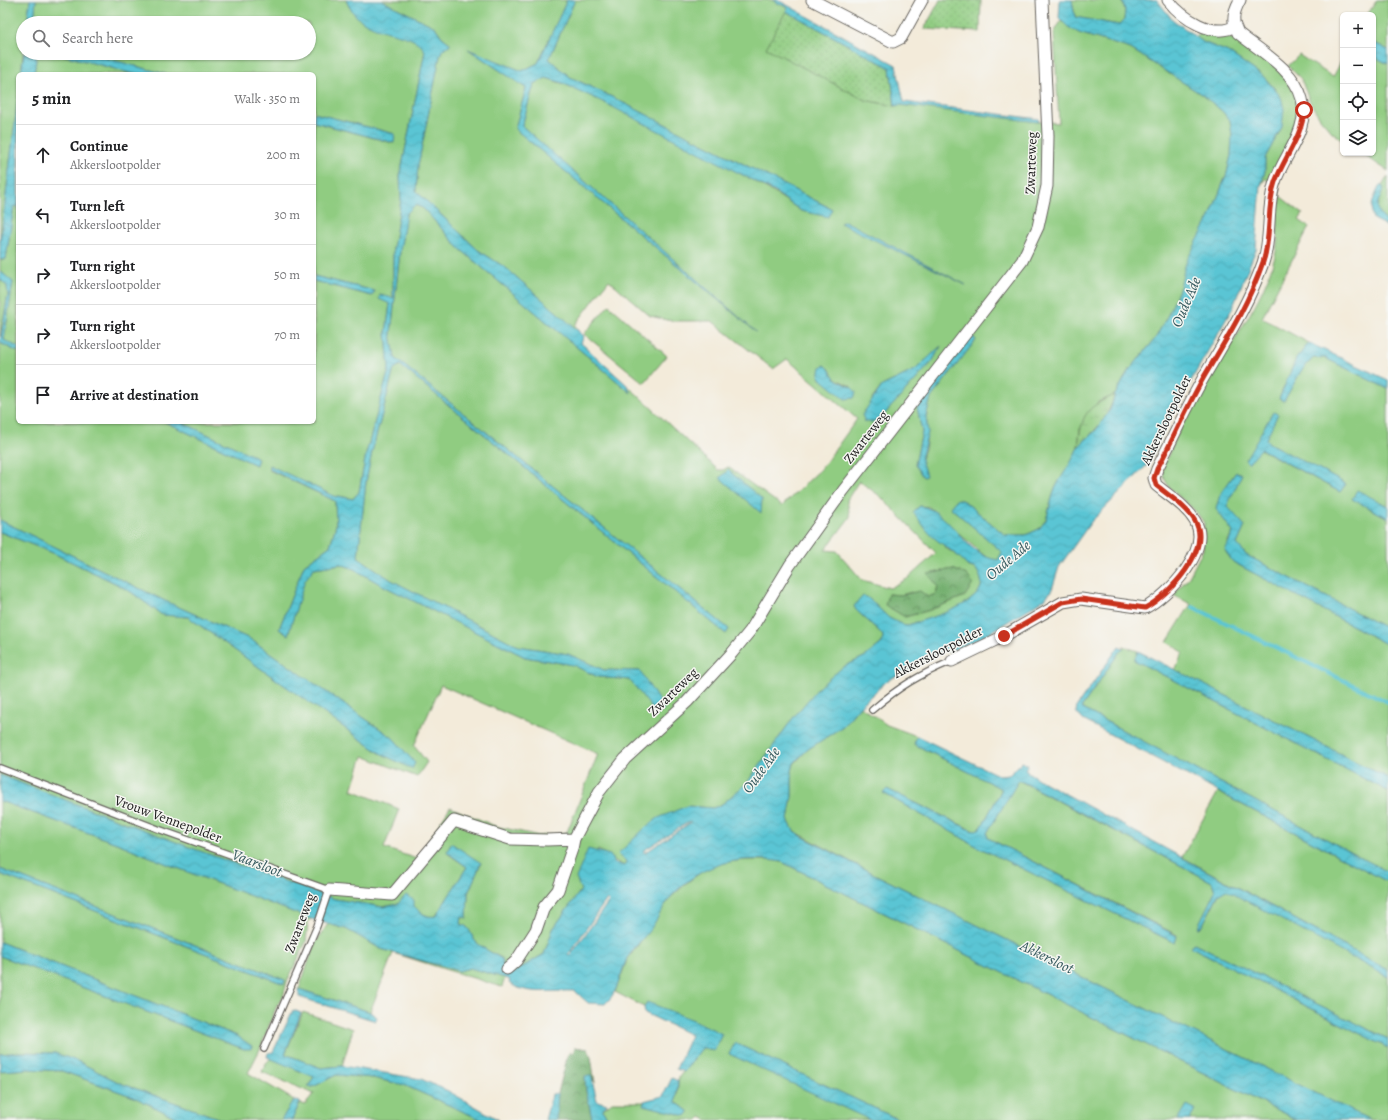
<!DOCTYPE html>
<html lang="en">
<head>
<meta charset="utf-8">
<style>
  :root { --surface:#fff; --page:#f6f6f6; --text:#202124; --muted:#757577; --line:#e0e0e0 }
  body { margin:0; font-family:Alegreya,serif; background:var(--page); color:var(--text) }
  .controls { position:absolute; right:12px; top:12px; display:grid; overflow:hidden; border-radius:6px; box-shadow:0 1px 3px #0004 }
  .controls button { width:36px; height:36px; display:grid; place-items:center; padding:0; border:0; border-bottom:1px solid var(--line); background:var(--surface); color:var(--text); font:20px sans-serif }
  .stop { position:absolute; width:12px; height:12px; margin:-9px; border:3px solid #c8321e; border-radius:50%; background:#fff }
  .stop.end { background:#c8321e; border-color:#fff; box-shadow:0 1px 4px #0008 }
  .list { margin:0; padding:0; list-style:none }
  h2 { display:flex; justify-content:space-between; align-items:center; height:52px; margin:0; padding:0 16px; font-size:17px }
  h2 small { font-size:13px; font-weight:400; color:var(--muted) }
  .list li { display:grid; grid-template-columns:26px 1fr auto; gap:12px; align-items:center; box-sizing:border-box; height:60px; padding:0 16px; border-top:1px solid var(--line) }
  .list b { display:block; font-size:15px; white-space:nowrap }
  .list p { margin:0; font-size:13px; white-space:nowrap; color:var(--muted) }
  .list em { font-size:13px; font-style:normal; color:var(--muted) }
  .icon { flex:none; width:22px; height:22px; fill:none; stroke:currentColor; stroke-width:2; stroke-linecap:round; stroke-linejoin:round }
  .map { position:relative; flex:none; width:1388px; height:1120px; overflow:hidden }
  .search { position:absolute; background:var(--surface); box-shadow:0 1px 3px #0004; left:16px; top:16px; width:300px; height:44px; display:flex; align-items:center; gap:10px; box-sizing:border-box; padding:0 14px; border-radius:22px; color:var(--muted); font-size:15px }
  .panel { position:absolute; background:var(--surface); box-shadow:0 1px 3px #0004; left:16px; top:72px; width:300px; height:352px; border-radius:6px }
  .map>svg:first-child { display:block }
</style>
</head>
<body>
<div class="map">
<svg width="1388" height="1120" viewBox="0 0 1388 1120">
  <defs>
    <pattern id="forest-crowns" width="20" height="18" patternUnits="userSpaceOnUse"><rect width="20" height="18" fill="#74b06f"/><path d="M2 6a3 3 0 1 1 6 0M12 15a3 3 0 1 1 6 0" fill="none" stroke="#5e8e5a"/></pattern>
    <pattern id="wetland-marsh" width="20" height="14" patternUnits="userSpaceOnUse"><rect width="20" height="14" fill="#90cc81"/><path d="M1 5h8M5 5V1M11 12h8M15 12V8" fill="none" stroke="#7caf6f"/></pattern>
    <pattern id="park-dots" width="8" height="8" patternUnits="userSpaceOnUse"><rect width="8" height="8" fill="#90cc81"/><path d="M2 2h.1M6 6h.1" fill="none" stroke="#7caf6f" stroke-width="1.8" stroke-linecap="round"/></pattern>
    <pattern id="water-waves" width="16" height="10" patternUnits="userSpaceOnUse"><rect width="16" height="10" fill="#5ac5d4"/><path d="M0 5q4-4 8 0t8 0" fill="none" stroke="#4ea9b5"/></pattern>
  </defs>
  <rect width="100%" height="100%" fill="#f6f6f2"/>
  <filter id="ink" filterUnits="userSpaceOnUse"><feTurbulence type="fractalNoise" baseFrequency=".025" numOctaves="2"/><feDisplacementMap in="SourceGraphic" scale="8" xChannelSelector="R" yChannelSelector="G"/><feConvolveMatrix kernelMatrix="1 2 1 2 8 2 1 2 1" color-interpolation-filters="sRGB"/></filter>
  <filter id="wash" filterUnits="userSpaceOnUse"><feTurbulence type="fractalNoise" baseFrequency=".012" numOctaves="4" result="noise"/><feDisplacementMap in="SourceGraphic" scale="16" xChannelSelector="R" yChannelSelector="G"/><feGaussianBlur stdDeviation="0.9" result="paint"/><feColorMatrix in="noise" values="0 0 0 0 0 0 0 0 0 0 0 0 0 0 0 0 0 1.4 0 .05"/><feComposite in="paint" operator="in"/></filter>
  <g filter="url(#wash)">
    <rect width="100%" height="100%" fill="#f3ebda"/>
    <!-- green -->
    <path fill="#90cc81" stroke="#56744e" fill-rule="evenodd" d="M0 0H30L27 23H23V53L21 74H18V97L0 243Z
      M36 0H346C362 40 410 24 425 51L400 176 401 200 393 249V299L380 295 390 304 386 333 389 369 366 454 359 492 353 499 339 496 336 497 269 466V470L335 501 336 525 330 546 304 565 279 629 288 635 305 579 314 568 341 564 354 569 380 584 525 657 573 665 598 677 630 680 640 671 604 670 568 654 518 646 391 580 358 557 366 482 372 452 394 369 400 365 726 634 729 629 395 358 391 334 400 251 406 214 414 205 423 208 459 248 630 392 628 386 718 470H723L728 467 782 506 821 469 857 419 787 359 773 369 712 321H672L650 316 609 280 575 325 578 331 506 268 478 250 416 191 418 166 440 56 442 50 451 44 442 37 435 27 381 0H567L538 63 522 71 471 51 526 88 515 129 736 315 522 126 534 84 546 78C589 91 629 116 669 136 714 160 760 181 801 211L832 209 606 94 570 77 549 59 575 0H772L788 8 784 57 865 100 895 106 900 105 1059 123 1054 33 1061 21 1079 33 1131 49 1204 96 1222 111 1230 120 1232 135 1231 155 1227 173 1210 217 1170 311 1155 339 1128 372 1115 395 1098 402 1080 429 1078 447 1072 462 1059 481 1054 491 1046 520 1039 529 1026 535H1005L964 501 957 499 951 508 1003 552 998 560 988 559 929 507 920 506 913 512 947 549 965 560 967 566 976 569C979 574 983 581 981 587 974 608 924 620 904 626L889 618 867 597 854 606 856 610 880 632 883 636 882 643 866 656 843 667 793 718 747 783 722 804 713 808 687 806 646 827 619 854 626 861 625 866C614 862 609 855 598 850L581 890 553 929 544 954 512 973 504 970 502 958C494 954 483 949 477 943 470 937 472 927 461 924L462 917H467L468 893 481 863 447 853 467 867 436 916 430 917 421 913 414 906 399 904 383 907 335 899 194 849 0 775V532L53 553 115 583 131 592 162 615 188 617 380 753 396 760 403 750 393 738 250 639 165 601 0 520V343L18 352V422H165L256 465 258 458 181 422H314V281L372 296 375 291 314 276V122L393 143 395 134 314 113V74H166L86 53H309V23H34ZM973 336 976 340C965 354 955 367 944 381 940 387 934 392 931 398 921 419 935 448 915 465L922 432 917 407ZM940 347 932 362 881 418 872 399 882 386 915 370ZM829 368 834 378 851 386 819 378ZM859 481 880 496 936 553 907 579 890 588 862 580 837 551 825 550 850 517 847 500ZM953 569 965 596 930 610 905 617 888 594 901 595 911 592 928 597 936 594 938 586 929 574ZM441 685 598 754 567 832 539 836 495 826 450 807 417 859 384 848 399 809 352 790 363 756 417 777 427 762 414 746Z
      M1072 0H1122L1125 10 1124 20 1119 25 1075 17Z
      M1377 0H1388V50L1373 42V15H1367Z
      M1201 29 1242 42 1278 68 1300 100V117L1270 183 1266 178 1261 185 1265 171V158L1282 127 1275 89 1264 77 1228 52 1203 42 1196 37Z
      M37 53H55L134 74H34Z
      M1299 55 1333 77 1343 58V140L1332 132 1320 118 1310 102 1301 79 1288 66Z
      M1373 56 1388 64V171L1361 153H1373Z
      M1388 176V222C1372 210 1377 205 1384 188L1382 186Z
      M1276 193 1303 214 1299 220 1309 227 1262 318 1309 343 1296 359 1279 399 1284 401 1301 371 1313 358H1325L1388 389V507L1352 498 1388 518V629L1246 555 1237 544 1245 526 1226 506 1241 474 1236 472 1220 495 1216 509 1233 532 1228 541 1233 562 1388 645V778L1175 670 1183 652 1167 642 1191 604 1173 595 1189 577 1203 550 1204 523C1200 517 1196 511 1190 506 1177 494 1162 486 1163 467 1172 447 1180 426 1191 406 1218 360 1259 312 1274 260 1280 240 1277 214 1276 193ZM1277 414 1266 439 1269 443 1346 484 1340 492 1260 449 1248 463 1245 460Z
      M14 206 18 207V347L4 341 13 282 0 271V260L6 259Z
      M0 279 7 286 8 294 0 337Z
      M609 305 667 356 644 383 584 334Z
      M1123 646 1138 651 1134 660 1388 791V872L1081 708 1120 651 1124 649Z
      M860 706 887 725 917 736 914 744 1002 789 981 828 974 831 887 789 883 793 978 847 1175 943 1177 935 988 838 987 833 1018 780 1212 882 1215 891 1198 928 1202 926 1219 894 1226 889 1388 977V1039L1194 943 1191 947 1388 1048V1120H1370L872 873 794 831 788 820 792 796V771L794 764 807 750 843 726Z
      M1218 792 1388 882V970L1182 857Z
      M0 801 122 845 167 864 311 919 308 922 306 942 287 982 283 997 277 1005 260 1049 248 1073 294 1100 281 1120H223L120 1083 77 1061 55 1053 20 1052 0 1054V956L244 1049 252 1047 237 1036 0 942V874L284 984 285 980 0 869Z
      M744 860H771L782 862 1297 1120H900L735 1043 870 1120H707L701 1117 698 1120H609L602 1110 612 1102H644V1105L689 1112 676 1102 679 1077 702 1048 714 1051 647 1002 644 1007 615 992 627 960 652 926 670 898 689 881 707 868 719 863Z
      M328 924 346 929 381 949 459 971 470 968 505 978 502 987 393 953 370 1012 299 989 315 943Z
      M303 1012 353 1029 342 1066 321 1068 285 1054Z
      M271 1058 314 1077 308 1087H313L336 1075 373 1078 404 1085 482 1120H292L300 1103 305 1105 314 1094 262 1072 266 1063Z
      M29 1069 62 1071 134 1097 181 1120H0V1071Z"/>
    <!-- forest -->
    <path fill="url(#forest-crowns)" stroke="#486646" d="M953 569 967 575 973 584 965 596 930 610 905 617 885 605 888 594 901 595 920 591 928 597 936 594 938 586 928 574Z
      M575 1047 588 1049 591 1057 595 1083 591 1075 585 1076 586 1091 592 1118 595 1120H556L558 1093 568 1054 570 1052 573 1053Z"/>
    <!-- wetland -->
    <path fill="url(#wetland-marsh)" stroke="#56744e" d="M1115 395C1108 417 1095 432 1078 447 1082 415 1084 408 1115 395Z"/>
    <!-- park -->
    <path fill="url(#park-dots)" stroke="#56744e" d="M940 0H981L980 32 924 29Z
      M786 11 890 68 895 106 865 100 766 48Z"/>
    <!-- water -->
    <path fill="url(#water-waves)" stroke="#3b7078" fill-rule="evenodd" d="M30 0H36L34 23H27Z
      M346 0H381L435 27 442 37 451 44 442 50 440 56 418 166 416 191 478 250 506 268 584 336 581 343 628 386 631 393 459 248 423 208 415 205 406 214 400 251 391 334 395 358 729 629 726 634 400 365 394 369 372 452 366 482 358 557 391 580 518 646 568 654 604 670 640 671 664 709 657 715 630 680 598 677 573 665 525 657 380 584 354 569 341 564 314 568 305 580 288 635 279 629 304 565 330 546 336 525 335 501 269 469V465L336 497 338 496 353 499 359 492 366 454 389 369 386 333 390 304 379 299 380 295 393 298V249L401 200 400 176 425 51C412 26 362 41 346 0Z
      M567 0H575L549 59 570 77 606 94 832 209 828 217 801 211 775 192 605 103 560 82 546 78 534 84 522 126 756 332 515 129 526 88 468 49 522 71 538 63Z
      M772 0H778L896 65 904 102 1039 119 1038 122 900 105 895 106 890 68 786 11 788 8Z
      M1060 0H1072L1075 17 1119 25 1124 20 1125 10 1122 0H1157L1172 19 1203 42 1228 52 1264 77 1281 97 1284 109 1282 127 1265 158V171L1261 185 1256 249 1232 309 1164 428 1150 462 1091 522 1059 567 1052 589 1045 599 981 638 948 652 944 650 887 681 860 706 843 726 807 750 794 763 792 771V796L788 820 794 831 803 837 872 873 1370 1120H1297L782 862C739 854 699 864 670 898 663 907 658 918 652 927 644 938 632 949 626 961 620 975 618 993 605 1004L588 1003 575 991C554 990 527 996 509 983L510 980 505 978 470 968 459 971 381 949 346 929 311 919 167 864 122 845 0 801V775L194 849 335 899 383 907 398 904 406 895 414 900V906C420 912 426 918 436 916L467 867 447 852 451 843 481 863 468 893 467 918 462 917 461 924C472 927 470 937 477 943 484 949 494 954 502 959L504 970 512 973 544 954 553 929 581 890 576 878 588 849 610 855 615 863 625 866 626 861 618 854 646 827 658 818 687 806 713 808 722 804 747 783 793 718 819 687 843 667 866 656 882 643 883 636 880 632 856 610 854 606 863 596 867 597 889 618 905 626C924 619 974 608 981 587 983 581 979 574 976 569L967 566C962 556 940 544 931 535 924 528 919 519 913 512L920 506C952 511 964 556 998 560L1002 552 950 507 957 499 964 501 1005 535H1026L1039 529 1046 520 1054 491 1059 481 1071 462 1078 447 1096 430 1110 410 1115 395 1128 372 1155 339 1170 311 1180 287 1186 262 1210 217 1227 173 1231 155 1232 135 1230 120 1222 111 1204 96 1131 49 1079 33 1068 27 1059 18ZM690 821 691 822 645 853 643 851ZM607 899 609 901 570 956 568 955Z
      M1373 42 1388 50V64L1373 56Z
      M24 53H37L34 74H21Z
      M55 53H86L166 74H134Z
      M18 97V207L14 206 6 259 0 260V243Z
      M314 113 395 134 394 143 314 122Z
      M1380 185 1384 188C1377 205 1372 210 1388 222V227L1373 219C1369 206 1374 198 1380 185Z
      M845 221 966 285 840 223Z
      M0 271 13 282 4 340 18 347V352L0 343 8 294 7 286 0 279Z
      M314 276 375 291 372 296 314 281Z
      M972 336 976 340 931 398 926 416 928 433 921 459 926 476 923 477 915 465 922 432 917 407Z
      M1309 343 1388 380V389L1325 358H1313L1301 371 1284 401 1279 399 1296 359Z
      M941 346 932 362 881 418 872 422H865L862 415 882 386 915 370Z
      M825 365C830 368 831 374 835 378 842 385 852 384 856 393L854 398 845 399 819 377 821 367Z
      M1273 412 1278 414 1266 439 1269 443 1346 484 1340 492 1261 449 1248 463 1245 460Z
      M165 422H181L258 458 256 465Z
      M728 470 762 499 761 513 720 478Z
      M1236 472 1242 474 1227 506 1245 526 1237 544 1246 555 1388 629V645L1233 562 1225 551 1233 532 1216 509 1220 495Z
      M1357 490 1388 506V518L1352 499Z
      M0 520 165 601 250 639 393 738 415 763 412 769 380 753 188 617 162 615 131 592 115 583 53 553 0 532Z
      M1119 646 1124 649 1120 651 1081 708 1388 872V882L1083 720 1076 712 1077 706Z
      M1138 651 1388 778V791L1134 660Z
      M917 736 1000 776 1009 775 1022 762 1028 765 1025 770 1038 779 1388 970V977L1226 890 1218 895 1202 926 1197 928 1215 891 1212 882 1019 780 987 833 988 838 1177 936 1175 943 978 847 883 793 887 789 973 831 981 828 1002 789 914 744Z
      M0 869 285 980 284 984 0 874Z
      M0 942 237 1036 252 1046 251 1049H244L0 956Z
      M1194 943 1388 1039V1048L1191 947Z
      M299 989 370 1012 377 1017 376 1021 299 997Z
      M647 1002 696 1021 722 1034 714 1051 702 1048 684 1072 676 1069 691 1035 645 1013 644 1007Z
      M293 1010 301 1013 285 1054 321 1068 342 1066 421 1079 448 1091 499 1120H482L404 1085 373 1078 336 1075 313 1087H308L314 1077 267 1057 268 1053 273 1052Z
      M735 1043 900 1120H870L729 1054Z
      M20 1052 55 1053 77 1061 120 1083 223 1120H181L134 1097 62 1071 29 1069 0 1071V1054Z
      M591 1075 597 1101 607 1104 602 1110 609 1120H595L592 1118 586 1091 585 1076Z
      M672 1078 678 1081 676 1102 689 1112 686 1116 644 1105V1101L663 1096Z
      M558 1093 556 1120H545L552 1094Z
      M294 1100 300 1102 292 1120H281Z
      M1187 1105 1195 1109 1190 1120H1178Z"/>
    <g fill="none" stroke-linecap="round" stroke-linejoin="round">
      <!-- stream -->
      <path stroke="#5ac5d4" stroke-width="4" d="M1193 607 1388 702"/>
    </g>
  </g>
  <g filter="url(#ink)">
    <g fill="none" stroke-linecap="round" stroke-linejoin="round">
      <!-- service casing -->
      <g stroke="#67645e" stroke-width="8">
        <path id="service" d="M872 710C900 686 919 675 952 661
          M0 768 158 829 329 890 317 926 264 1049"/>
      </g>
      <!-- minor casing -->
      <g stroke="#67645e" stroke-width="13">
        <path id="minor" d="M812 0 893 42 901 38 922 0
          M1168 0C1182 18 1213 39 1235 26 1232 18 1236 7 1240 0
          M952 661 1004 636 1063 602 1081 599 1145 608C1169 595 1212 550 1195 521 1186 506 1169 496 1156 485L1154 478 1157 469C1173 438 1187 406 1205 375 1227 337 1248 305 1263 263 1272 237 1266 208 1275 182 1284 155 1310 129 1302 99 1294 69 1260 51 1238 33L1235 26
          M329 890 392 895 454 821 510 839 547 840 574 839 599 792 625 759 687 702 732 653 750 631 790 565 843 491 1022 261 1038 227 1047 186 1048 136 1042 0
          M507 969 516 961 536 930 544 907 558 890 572 849 574 839"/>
      </g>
      <!-- service -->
      <use href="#service" stroke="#fff" stroke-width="5.5"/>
      <!-- minor -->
      <use href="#minor" stroke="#fff" stroke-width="11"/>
    </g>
  </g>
  <g fill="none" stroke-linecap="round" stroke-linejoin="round" filter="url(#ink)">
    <!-- route -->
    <path stroke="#c8321e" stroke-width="5" d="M1004 636 1063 602 1081 599 1145 608C1169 595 1212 550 1195 521 1186 506 1169 496 1156 485L1154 478 1157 469C1174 438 1187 406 1205 375 1227 338 1249 303 1263 262 1272 236 1266 208 1275 182 1284 158 1303 135 1304 110"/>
  </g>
  <g text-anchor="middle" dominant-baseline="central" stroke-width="3" stroke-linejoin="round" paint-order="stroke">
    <!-- street labels -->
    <g font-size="14" fill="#1c1c1c" stroke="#f6f6f2">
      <text transform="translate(1031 163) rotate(-88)">Zwarteweg</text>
      <text transform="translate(1166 420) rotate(-64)">Akkerslootpolder</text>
      <text transform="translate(866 437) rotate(-52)">Zwarteweg</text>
      <text transform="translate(938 652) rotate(-27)">Akkerslootpolder</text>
      <text transform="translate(673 692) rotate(-44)">Zwarteweg</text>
      <text transform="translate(168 819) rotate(20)">Vrouw Vennepolder</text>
      <text transform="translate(300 923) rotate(-69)">Zwarteweg</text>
    </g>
    <!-- water labels -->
    <g font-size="15" font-style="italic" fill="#32575c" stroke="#f6f6f2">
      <text transform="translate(1186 302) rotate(-67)">Oude Ade</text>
      <text transform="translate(1008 560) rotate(-40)">Oude Ade</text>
      <text transform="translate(761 770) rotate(-54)">Oude Ade</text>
      <text transform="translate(257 863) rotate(21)">Vaarsloot</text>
      <text transform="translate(1047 957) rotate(26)">Akkersloot</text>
    </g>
  </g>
</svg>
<div class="controls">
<button>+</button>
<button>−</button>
<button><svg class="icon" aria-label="locate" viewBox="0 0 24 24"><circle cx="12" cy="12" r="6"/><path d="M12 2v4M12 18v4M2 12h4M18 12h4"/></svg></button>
<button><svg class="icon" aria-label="layers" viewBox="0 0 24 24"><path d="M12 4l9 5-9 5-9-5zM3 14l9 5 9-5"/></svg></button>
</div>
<div class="stop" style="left:1304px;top:110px"></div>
<div class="stop end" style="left:1004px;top:636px"></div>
<div class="search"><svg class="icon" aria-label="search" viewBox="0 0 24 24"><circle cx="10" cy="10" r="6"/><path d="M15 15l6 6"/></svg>Search here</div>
<section class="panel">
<h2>5 min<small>Walk · 350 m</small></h2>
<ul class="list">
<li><svg class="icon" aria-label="ahead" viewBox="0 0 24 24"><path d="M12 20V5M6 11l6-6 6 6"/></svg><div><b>Continue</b><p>Akkerslootpolder</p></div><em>200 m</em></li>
<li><svg class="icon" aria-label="left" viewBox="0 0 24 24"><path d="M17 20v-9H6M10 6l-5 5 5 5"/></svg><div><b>Turn left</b><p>Akkerslootpolder</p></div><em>30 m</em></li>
<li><svg class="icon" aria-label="right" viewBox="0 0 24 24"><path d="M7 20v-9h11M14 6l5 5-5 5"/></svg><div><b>Turn right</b><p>Akkerslootpolder</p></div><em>50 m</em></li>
<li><svg class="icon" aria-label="right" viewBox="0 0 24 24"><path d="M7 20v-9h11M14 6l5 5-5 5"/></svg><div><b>Turn right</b><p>Akkerslootpolder</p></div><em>70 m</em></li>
<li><svg class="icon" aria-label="arrive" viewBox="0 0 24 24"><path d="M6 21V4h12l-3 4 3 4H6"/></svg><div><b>Arrive at destination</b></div></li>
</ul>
</section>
</div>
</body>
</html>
